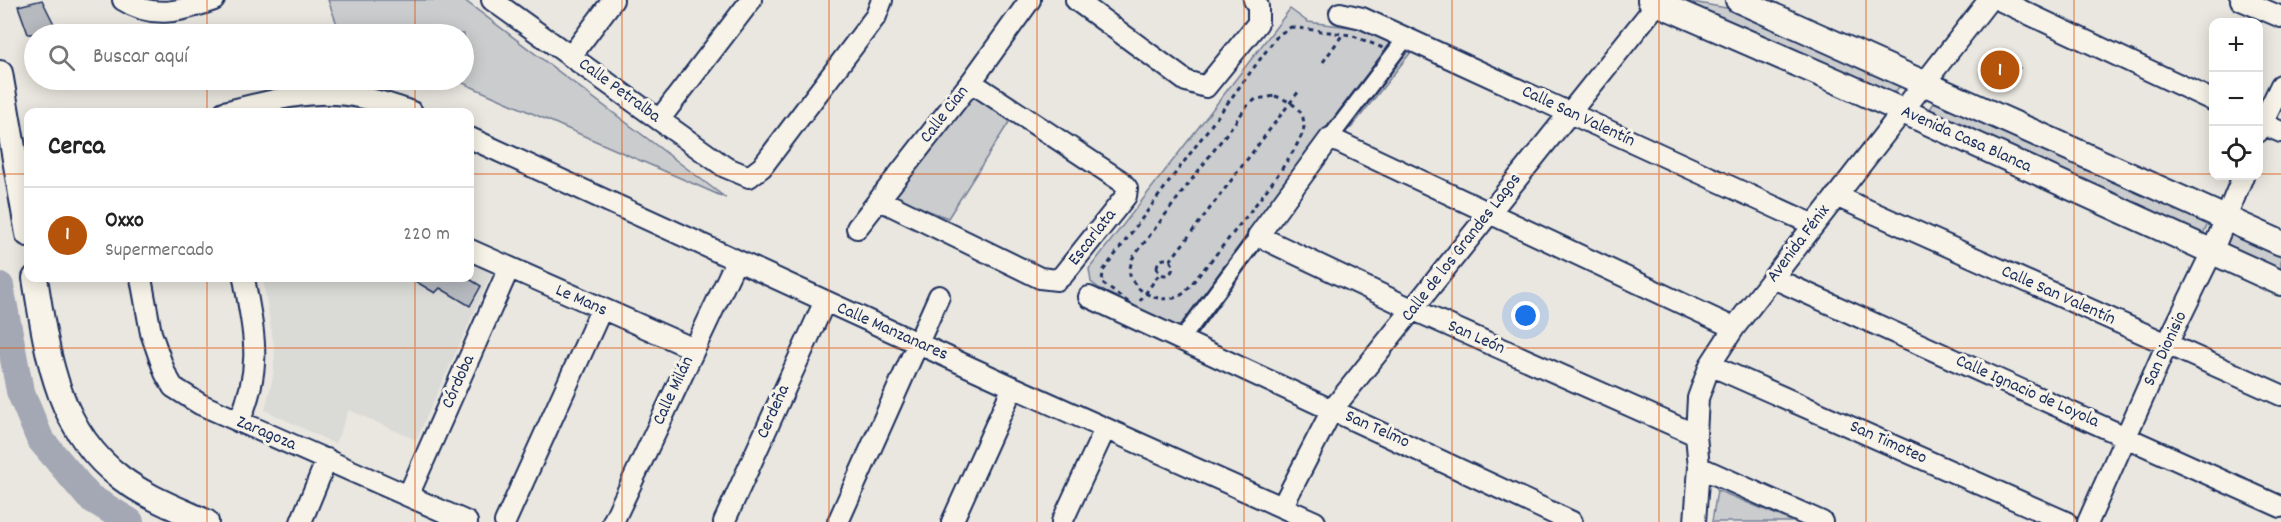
<!DOCTYPE html>
<html lang="es">
<head>
<meta charset="utf-8">
<style>
  :root { --surface:#fff; --page:#f2f2f2; --text:#222; --muted:#767676; --line:#e0e0e0; --accent:#b45309 }
  body { margin:0; font-family:Dekko,sans-serif; background:var(--page); color:var(--text) }
  .controls { position:absolute; right:18px; top:18px; display:grid; overflow:hidden; border-radius:12px; box-shadow:0 3px 15px #0003 }
  .controls button { width:54px; height:54px; display:grid; place-items:center; padding:0; border:0; border-bottom:2px solid var(--line); background:var(--surface); color:var(--text); font:30px sans-serif }
  .you { position:absolute; left:1526px; top:316px; width:21px; height:21px; margin:-15px; border:4px solid #fff; border-radius:50%; background:#1a73e8; box-shadow:0 0 0 9px #1a73e833 }
  .badge { display:grid; place-items:center; width:39px; height:39px; border-radius:50%; background:var(--accent); color:#fff; font-size:20px; font-weight:700 }
  .pin { position:absolute; translate:-50% -50%; border:3px solid #fff; box-shadow:0 2px 6px #0006 }
  .list { margin:0; padding:0; list-style:none }
  h2 { display:flex; justify-content:space-between; align-items:center; height:78px; margin:0; padding:0 24px; font-size:26px }
  h2 small { font-size:20px; font-weight:400; color:var(--muted) }
  .list li { display:grid; grid-template-columns:39px 1fr auto; gap:18px; align-items:center; box-sizing:border-box; height:96px; padding:0 24px; border-top:2px solid var(--line) }
  .list b { display:block; font-size:22px; white-space:nowrap }
  .list p { margin:0; font-size:20px; white-space:nowrap; color:var(--muted) }
  .list em { font-size:20px; font-style:normal; color:var(--muted) }
  .icon { flex:none; width:33px; height:33px; fill:none; stroke:currentColor; stroke-width:2; stroke-linecap:round; stroke-linejoin:round }
  .map { position:relative; flex:none; width:2281px; height:522px; overflow:hidden }
  .search { position:absolute; background:var(--surface); box-shadow:0 3px 15px #0003; left:24px; top:24px; width:450px; height:66px; display:flex; align-items:center; gap:15px; box-sizing:border-box; padding:0 21px; border-radius:33px; color:var(--muted); font-size:22px }
  .panel { position:absolute; background:var(--surface); box-shadow:0 3px 15px #0003; left:24px; top:108px; width:450px; height:174px; border-radius:12px }
  .map>svg:first-child { display:block }
</style>
</head>
<body>
<div class="map">
<svg width="2281" height="522" viewBox="0 0 2281 522">
  <rect width="100%" height="100%" fill="#eae7e0"/>
  <filter id="ink" filterUnits="userSpaceOnUse"><feTurbulence type="fractalNoise" baseFrequency=".0167" numOctaves="2"/><feDisplacementMap in="SourceGraphic" scale="12" xChannelSelector="R" yChannelSelector="G"/><feConvolveMatrix kernelMatrix="1 2 1 2 8 2 1 2 1" color-interpolation-filters="sRGB"/></filter>
  <g filter="url(#ink)">
    <!-- built -->
    <path fill="#dadad6" d="M470 263 492 273 416 440 349 410 335 444 265 410 273 377 275 353 263 278H470Z"/>
    <!-- green -->
    <path fill="#cbcccd" stroke="#737e96" stroke-width="1.5" d="M328 0H464L726 198 456 80H464V34H354L338 27Z
      M1681 0 1743 11 1902 84 1893 94Z
      M1290 9 1308 22 1357 28 1411 52 1351 128 1325 135 1199 327 1173 330 1130 312 1091 282 1089 269Z
      M972 88 1013 116 948 218 889 196Z
      M1937 98 2209 221 2203 234 1928 112Z
      M2231 230 2281 252V270L2225 245Z
      M1717 490 1794 522H1712Z"/>
    <g fill="none" stroke-linecap="round" stroke-linejoin="round">
      <!-- river -->
      <path stroke="#a3a8b4" stroke-width="28" d="M0 286 20 391 40 439 89 497 130 522"/>
    </g>
    <!-- building -->
    <path fill="#b6babf" stroke="#1b2f5e" stroke-width="1.5" d="M42 0 59 34H28L18 6Z
      M1991 52 2020 68 2009 88 1980 73Z
      M410 278H468L481 286 470 306 440 288 435 293Z"/>
    <g fill="none" stroke-linecap="round" stroke-linejoin="round">
      <!-- pedestrian casing -->
      <g stroke="#1b2f5e" stroke-width="20">
        <path id="pedestrian" d="M1330 138 1406 38
          M1181 340 1258 236"/>
      </g>
      <!-- minor casing -->
      <g stroke="#1b2f5e" stroke-width="24">
        <path id="minor" d="M123 0C154 20 181 11 214 0
          M492 0 725 167 749 177 762 167 876 16 882 0
          M1076 0 1186 81 1206 87 1258 23V6L1254 0
          M1999 0 2214 101
          M2241 0 2281 17
          M1340 13 1362 18 1406 38 1814 225
          M571 56 613 0
          M224 112C300 93 335 83 412 112
          M659 120 751 0
          M2258 122 2281 132
          M2258 132 2281 85
          M470 138 1013 387 1315 522
          M1836 196 2281 395
          M880 200 1040 278 1057 280 1063 275 1126 196 1127 188 1121 181 971 82
          M857 228 971 82 1030 0
          M470 250 694 349
          M141 278 151 333 165 373 173 387 200 404 467 522
          M1773 278 2281 507
          M1089 297 1572 522
          M1710 365 2066 522
          M239 422C263 366 254 335 244 278
          M1696 435 1414 310 1258 236 1330 138 1734 328
          M1699 467 1822 522
          M408 496 509 268
          M1282 507 1332 410 1660 0
          M301 522 327 459
          M505 522 601 310
          M613 522 736 261
          M724 522 825 301
          M838 522 939 296
          M952 522 1013 387
          M1062 522 1105 429
          M1695 522 1699 467 1696 435 1698 398 1710 365 1734 328 1989 0
          M2088 522 2167 344 2212 252 2243 176"/>
      </g>
      <!-- tertiary casing -->
      <g stroke="#1b2f5e" stroke-width="28">
        <path id="tertiary" d="M1650 0 1841 83 2281 283
          M1738 0 2281 243
          M0 73 28 234
          M35 278C47 352 56 429 121 478 146 497 178 509 206 522"/>
      </g>
      <!-- path -->
      <path stroke="#1b2f5e" stroke-width="3" stroke-dasharray="4.5 4.5" stroke-linecap="butt" d="M1291 27 1351 35 1388 50 1187 321 1178 326 1170 325 1136 308 1102 283 1103 271 1278 35Z
        M1323 62 1343 34
        M1275 96C1290 101 1304 108 1304 126 1304 151 1206 266 1185 292 1170 306 1140 297 1131 278 1128 272 1131 265 1132 259L1248 105 1256 99Z
        M1157 267a8 8 0 1 1 16 0a8 8 0 1 1-16 0Z
        M1170 261 1299 91
        M1140 301 1160 273"/>
      <!-- pedestrian -->
      <use href="#pedestrian" stroke="#f7f3e8" stroke-width="15"/>
      <!-- minor -->
      <use href="#minor" stroke="#f7f3e8" stroke-width="20"/>
      <!-- tertiary -->
      <use href="#tertiary" stroke="#f7f3e8" stroke-width="24"/>
    </g>
  </g>
  <!-- grid -->
  <path fill="none" stroke="#de5710" stroke-width="1.5" stroke-opacity="0.55" d="M207 0V34M415 0V34M622 0V522M829 0V522M1037 0V522M1244 0V522M1452 0V522M1659 0V522M1866 0V522M2074 0V522M207 80V112M415 80V112M0 174H28M470 174H2214M2258 174H2281M207 278V522M415 278V522M0 348H2281"/>
  <g text-anchor="middle" dominant-baseline="central" stroke-width="6" stroke-linejoin="round" paint-order="stroke">
    <!-- street labels -->
    <g font-size="18" fill="#1b2f5e" stroke="#f7f3e8">
      <text transform="translate(619 91) rotate(36)">Calle Petralba</text>
      <text transform="translate(945 115) rotate(-52)">Calle Cian</text>
      <text transform="translate(1578 117) rotate(25)">Calle San Valentín</text>
      <text transform="translate(1966 140) rotate(24)">Avenida Casa Blanca</text>
      <text transform="translate(1093 238) rotate(-52)">Escarlata</text>
      <text transform="translate(1799 244) rotate(-53)">Avenida Fénix</text>
      <text transform="translate(1462 248) rotate(-52)">Calle de los Grandes Lagos</text>
      <text transform="translate(2058 296) rotate(24)">Calle San Valentín</text>
      <text transform="translate(581 301) rotate(24)">Le Mans</text>
      <text transform="translate(892 332) rotate(24)">Calle Manzanares</text>
      <text transform="translate(1476 338) rotate(24)">San León</text>
      <text transform="translate(2166 349) rotate(-65)">San Dionisio</text>
      <text transform="translate(459 382) rotate(-66)">Córdoba</text>
      <text transform="translate(674 391) rotate(-65)">Calle Milán</text>
      <text transform="translate(2027 392) rotate(24)">Calle Ignacio de Loyola</text>
      <text transform="translate(774 412) rotate(-66)">Cerdeña</text>
      <text transform="translate(1377 430) rotate(24)">San Telmo</text>
      <text transform="translate(266 434) rotate(23)">Zaragoza</text>
      <text transform="translate(1888 443) rotate(24)">San Timoteo</text>
    </g>
  </g>
</svg>
<div class="controls">
<button>+</button>
<button>−</button>
<button><svg class="icon" aria-label="locate" viewBox="0 0 24 24"><circle cx="12" cy="12" r="6"/><path d="M12 2v4M12 18v4M2 12h4M18 12h4"/></svg></button>
</div>
<div class="you"></div>
<div class="pin badge" style="left:2000px;top:70px">1</div>
<div class="search"><svg class="icon" aria-label="search" viewBox="0 0 24 24"><circle cx="10" cy="10" r="6"/><path d="M15 15l6 6"/></svg>Buscar aquí</div>
<section class="panel">
<h2>Cerca<small></small></h2>
<ul class="list">
<li><span class="badge">1</span><div><b>Oxxo</b><p>Supermercado</p></div><em>220 m</em></li>
</ul>
</section>
</div>
</body>
</html>
